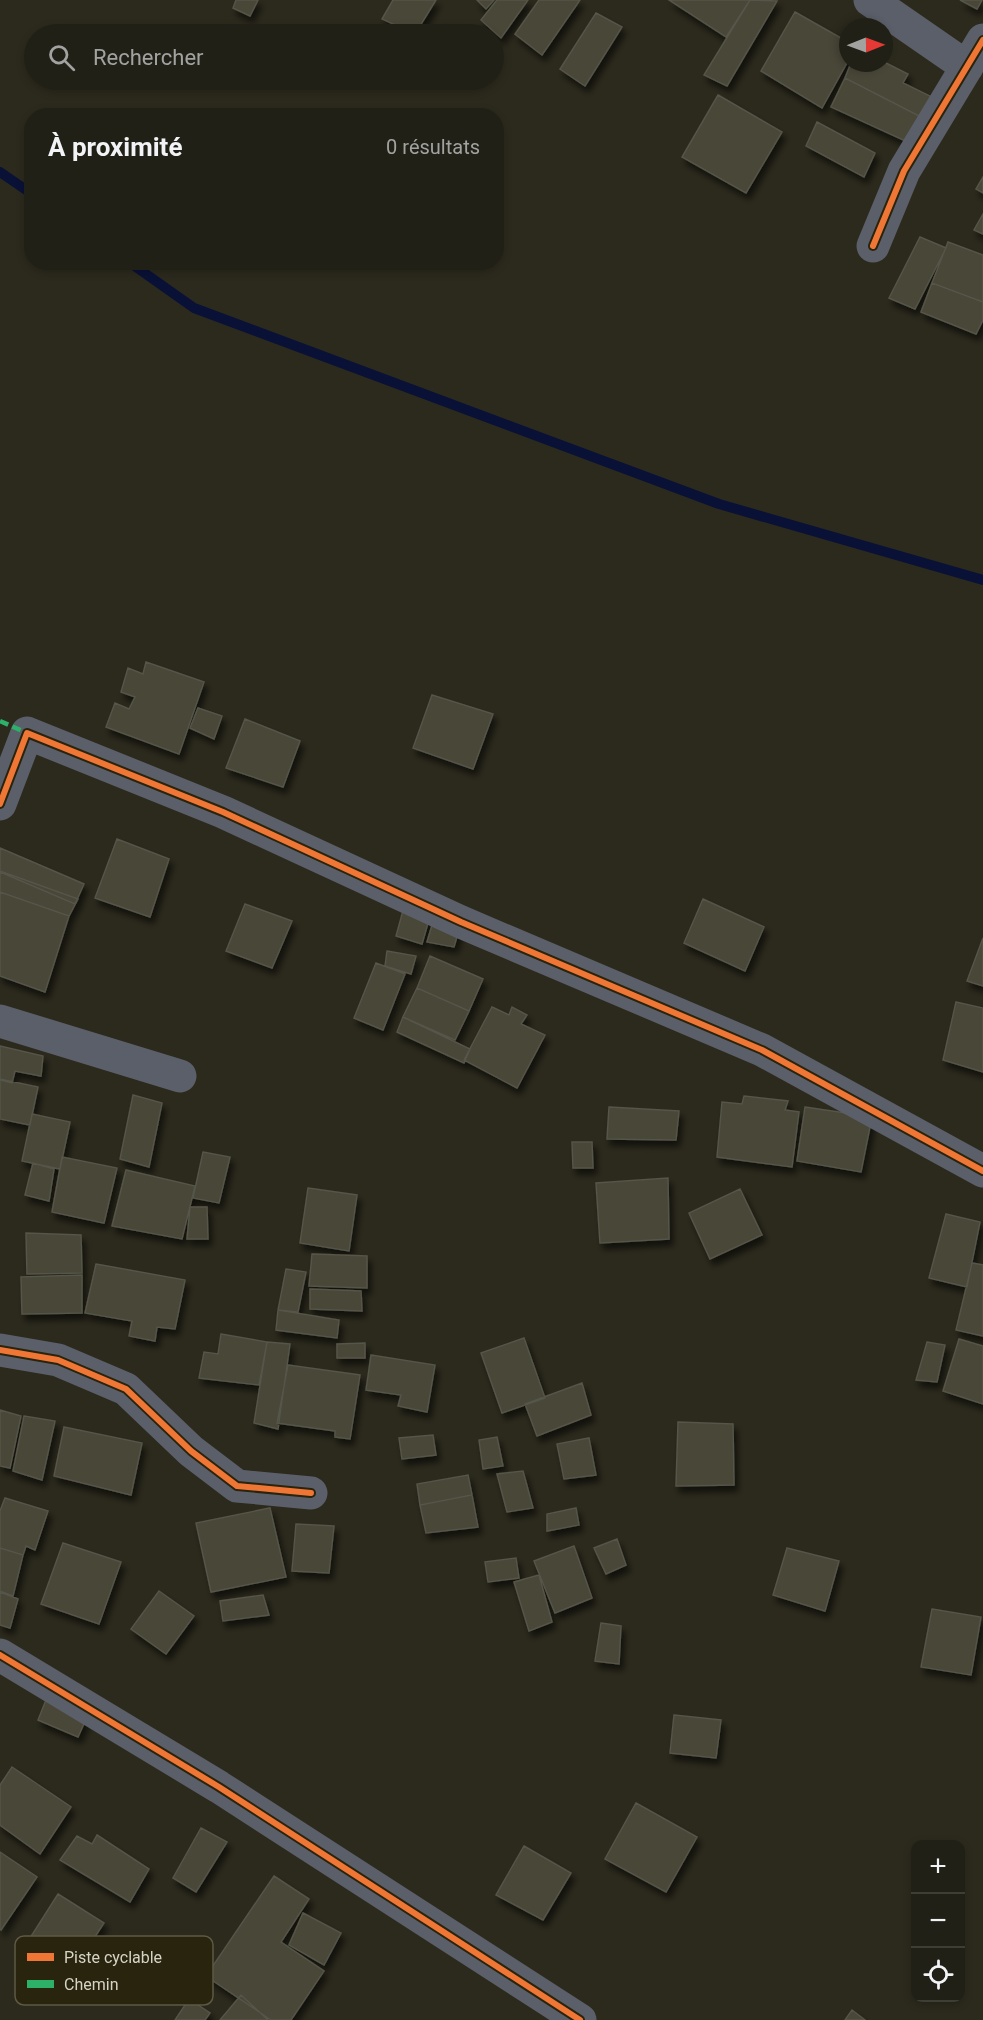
<!DOCTYPE html>
<html lang="fr">
<head>
<meta charset="utf-8">
<style>
  :root { --surface:#212016; --page:#2d2d23; --text:#f1f3f6; --muted:#a2a3a1; --line:#3e3e35 }
  body { margin:0; font-family:Roboto,sans-serif; background:var(--page); color:var(--text) }
  .controls { position:absolute; right:18px; bottom:18px; display:grid; overflow:hidden; border-radius:12px; box-shadow:0 3px 9px #0003 }
  .controls button { width:54px; height:54px; display:grid; place-items:center; padding:0; border:0; border-bottom:2px solid var(--line); background:var(--surface); color:var(--text); font:30px sans-serif }
  .compass { position:absolute; left:839px; top:18px; width:54px; height:54px; border-radius:50%; background:var(--surface); box-shadow:0 3px 9px #0003; rotate:89deg }
  .list { margin:0; padding:0; list-style:none }
  h2 { display:flex; justify-content:space-between; align-items:center; height:78px; margin:0; padding:0 24px; font-size:26px }
  h2 small { font-size:20px; font-weight:400; color:var(--muted) }
  .icon { flex:none; width:33px; height:33px; fill:none; stroke:currentColor; stroke-width:2; stroke-linecap:round; stroke-linejoin:round }
  .map { position:relative; flex:none; width:983px; height:2020px; overflow:hidden }
  .search { position:absolute; background:var(--surface); box-shadow:0 3px 9px #0003; left:24px; top:24px; width:480px; height:66px; display:flex; align-items:center; gap:15px; box-sizing:border-box; padding:0 21px; border-radius:33px; color:var(--muted); font-size:22px }
  .panel { position:absolute; background:var(--surface); box-shadow:0 3px 9px #0003; left:24px; top:108px; width:480px; height:162px; border-radius:24px }
  .map>svg:first-child { display:block }
</style>
</head>
<body>
<div class="map">
<svg width="983" height="2020" viewBox="0 0 983 2020">
  <defs>
    <filter id="shadow"><feDropShadow dx="3.5" dy="6" stdDeviation="3" flood-color="#0009"/></filter>
  </defs>
  <rect width="100%" height="100%" fill="#2c2a1d"/>
  <g fill="none" stroke-linecap="round" stroke-linejoin="round">
    <!-- stream -->
    <path stroke="#091137" stroke-width="10" d="M0 172 32 194
      M129 262 194 308 719 504 983 580"/>
  </g>
  <!-- building -->
  <path fill="#494637" stroke="#555448" stroke-width="1.5" filter="url(#shadow)" d="M236 0H258L250 16 233 8Z
    M393 0H436L415 34 382 19Z
    M477 0H494L486 9Z
    M497 0H528L501 38 481 20Z
    M539 0H580L542 55 515 34Z
    M669 0H750L726 37Z
    M750 0 777 1 727 86 704 75Z
    M960 0H982L977 9Z
    M795 12 848 42V61L822 108 761 71Z
    M596 13 622 27 585 86 560 69Z
    M884 62 908 74 903 83 932 97 923 118 845 78 851 63Z
    M845 78 923 118 912 144 831 107Z
    M718 95 782 132 746 193 682 157Z
    M817 122 875 153 864 177 806 146Z
    M983 177V193L976 189Z
    M983 214V234L974 230Z
    M920 237 946 248 915 309 889 298Z
    M948 242 983 255V302L932 283Z
    M932 283 983 302V320L976 334 921 312Z
    M146 662 204 682 179 754 106 727 115 703 129 709 135 697 121 692 128 668 143 674Z
    M432 695 493 714 473 769 413 748Z
    M198 708 222 716 214 739 190 728Z
    M245 719 300 741 283 787 226 768Z
    M117 839 169 859 150 917 95 898Z
    M0 848 84 884 75 904 0 872Z
    M0 871 78 899 69 916 0 892Z
    M0 892 69 916 45 992 0 976Z
    M703 899 764 927 745 971 684 943Z
    M245 904 292 921 272 968 226 951Z
    M404 907 430 916 422 944 396 936Z
    M433 922 459 930 454 947 427 942Z
    M983 938V986L967 981Z
    M387 951 416 956 411 974 385 966Z
    M430 956 483 979 469 1011 417 988Z
    M376 963 405 974 383 1030 354 1018Z
    M417 988 469 1011 455 1040 403 1017Z
    M956 1002 983 1008V1072L943 1060Z
    M492 1007 509 1015 512 1007 527 1015 521 1024 545 1035 517 1088 464 1060Z
    M403 1017 470 1049 464 1063 397 1032Z
    M0 1046 43 1056 41 1076 15 1071 12 1083 0 1080Z
    M0 1079 38 1087 30 1125 0 1119Z
    M133 1095 162 1103 149 1167 120 1159Z
    M744 1096 788 1101 785 1110 799 1112 792 1167 717 1157 722 1102 742 1104Z
    M609 1107 679 1111 676 1140 607 1139Z
    M805 1107 872 1117 861 1172 797 1161Z
    M32 1114 70 1122 60 1169 22 1161Z
    M572 1142H592L593 1168H573Z
    M203 1152 230 1157 219 1203 193 1198Z
    M62 1157 117 1168 104 1223 52 1212Z
    M33 1163 54 1169 49 1201 25 1195Z
    M126 1170 195 1186 182 1239 112 1226Z
    M668 1178 669 1239 600 1243 596 1183Z
    M308 1188 357 1195 349 1251 300 1243Z
    M740 1189 762 1235 710 1259 689 1213Z
    M190 1207H207L208 1239H187Z
    M946 1214 980 1222 967 1287 929 1278Z
    M26 1233 81 1235 82 1273 27 1274Z
    M312 1254 367 1256V1288L309 1286Z
    M972 1263 983 1265V1336L956 1330Z
    M96 1264 185 1280 175 1329 157 1327 155 1341 129 1336 132 1321 85 1313Z
    M286 1269 306 1272 298 1312 278 1310Z
    M82 1275V1313L22 1314 21 1277Z
    M310 1289 361 1291 362 1311 310 1309Z
    M278 1310 339 1320 337 1338 276 1330Z
    M221 1334 267 1342 259 1385 199 1378 204 1352 218 1354Z
    M524 1338 545 1398 502 1413 481 1353Z
    M959 1339 983 1346V1404L943 1391Z
    M267 1342 290 1344 278 1429 254 1423Z
    M927 1342 945 1345 937 1382 916 1380Z
    M365 1343V1358H337V1344Z
    M371 1355 435 1365 427 1412 398 1406 401 1395 366 1390Z
    M288 1365 360 1375 350 1439 335 1437V1431L277 1423Z
    M582 1383 591 1415 537 1436 525 1404Z
    M0 1410 21 1416 10 1468 0 1466Z
    M24 1416 55 1421 42 1480 13 1471Z
    M678 1422 733 1424 734 1485 676 1486Z
    M64 1427 142 1443 131 1495 54 1476Z
    M433 1435 436 1455 402 1459 399 1438Z
    M497 1437 503 1466 483 1469 479 1440Z
    M589 1438 596 1475 564 1479 557 1444Z
    M523 1471 533 1508 507 1512 497 1474Z
    M468 1475 472 1495 420 1505 417 1484Z
    M472 1495 478 1527 426 1533 420 1505Z
    M5 1498 48 1511 35 1550 26 1546 23 1555 0 1548V1511Z
    M270 1508 286 1577 211 1592 196 1523Z
    M576 1508 579 1525 547 1531V1514Z
    M296 1524 334 1526 329 1573 292 1571Z
    M617 1539 626 1565 606 1574 594 1548Z
    M63 1543 121 1562 99 1624 41 1604Z
    M574 1546 592 1598 555 1613 534 1561Z
    M0 1548 23 1555 13 1596 0 1591Z
    M787 1548 839 1561 825 1611 773 1595Z
    M516 1558 519 1578 488 1582 485 1562Z
    M539 1575 552 1622 529 1631 514 1582Z
    M159 1591 194 1616 166 1654 131 1629Z
    M0 1592 18 1599 10 1628 0 1625Z
    M263 1595 269 1615 223 1621 220 1601Z
    M932 1609 981 1617 971 1675 921 1667Z
    M601 1623 621 1626 619 1664 595 1661Z
    M46 1700 87 1717 78 1737 38 1720Z
    M674 1715 721 1720 716 1758 670 1753Z
    M12 1767 71 1807 40 1854 0 1825V1785Z
    M636 1803 697 1837 666 1892 605 1859Z
    M201 1828 227 1842 196 1892 173 1878Z
    M97 1835 149 1869 130 1902 60 1860 77 1836 92 1844Z
    M524 1846 571 1873 543 1920 496 1895Z
    M0 1852 37 1877 1 1930 0 1929Z
    M274 1876 309 1899 281 1942 324 1971 291 2020H271L206 1976Z
    M58 1894 104 1923 74 1969 30 1938Z
    M303 1913 341 1933 324 1965 289 1945Z
    M241 1995 268 2020H220Z
    M189 1999 210 2013 205 2020H175Z
    M852 2010 865 2020H845Z"/>
  <g fill="none" stroke-linecap="round" stroke-linejoin="round">
    <!-- minor -->
    <path stroke="#5b5f69" stroke-width="33" d="M870 0 967 67
      M873 246 904 171 983 40
      M0 804 27 733 223 812 461 922 762 1050 983 1171
      M0 1021 180 1076
      M0 1350 58 1360 126 1389 191 1451 237 1486 311 1493
      M0 1655 219 1787 580 2020"/>
    <!-- quiet -->
    <path stroke="#2db169" stroke-width="4.5" stroke-dasharray="9 4.5" stroke-linecap="butt" d="M0 721 27 733"/>
    <!-- cycleway casing -->
    <g stroke="#29240d" stroke-width="10">
      <path id="cycleway" d="M873 246 904 171 983 40
        M0 804 27 733 223 812 461 922 762 1050 983 1171
        M0 1350 58 1360 126 1389 191 1451 237 1486 311 1493
        M0 1655 219 1787 580 2020"/>
    </g>
    <!-- cycleway -->
    <use href="#cycleway" stroke="#f07635" stroke-width="6"/>
  </g>
  <!-- legend -->
  <rect x="15" y="1936" width="198" height="69" rx="9" fill="#29240d" stroke="#5d5944" stroke-width="1.5"/>
  <rect x="27" y="1953" width="27" height="8" fill="#f07635"/>
  <rect x="27" y="1980" width="27" height="8" fill="#2db169"/>
  <g font-size="16" fill="#d6d4c6">
    <text x="64" y="1963">Piste cyclable</text>
    <text x="64" y="1990">Chemin</text>
  </g>
</svg>
<div class="controls">
<button>+</button>
<button>−</button>
<button><svg class="icon" aria-label="locate" viewBox="0 0 24 24"><circle cx="12" cy="12" r="6"/><path d="M12 2v4M12 18v4M2 12h4M18 12h4"/></svg></button>
</div>
<svg class="compass" viewBox="-18 -18 36 36"><path d="M0-13l5 13h-10z" fill="#e53935"/><path d="M0 13l5-13h-10z" fill="#a2a3a1"/></svg>
<div class="search"><svg class="icon" aria-label="search" viewBox="0 0 24 24"><circle cx="10" cy="10" r="6"/><path d="M15 15l6 6"/></svg>Rechercher</div>
<section class="panel">
<h2>À proximité<small>0 résultats</small></h2>
<ul class="list">
</ul>
</section>
</div>
</body>
</html>
